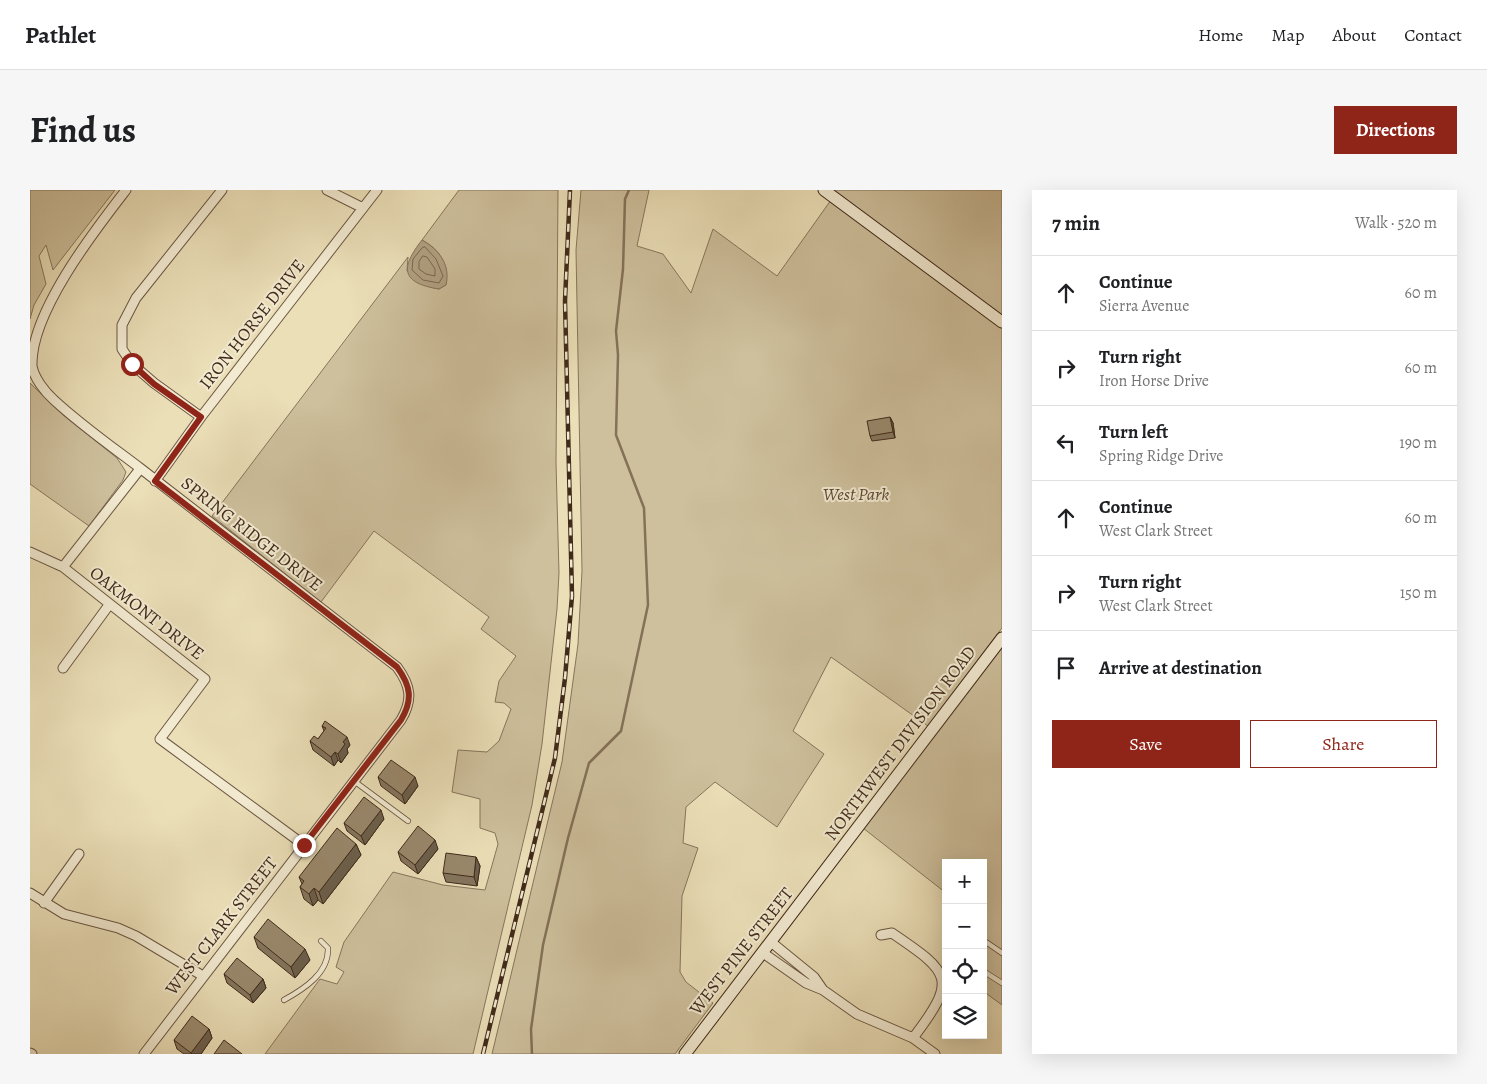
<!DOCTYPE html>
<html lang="en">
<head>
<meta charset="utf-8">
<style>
  :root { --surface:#fff; --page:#f6f6f6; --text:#202124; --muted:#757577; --line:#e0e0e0; --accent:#8f2418 }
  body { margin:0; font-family:Alegreya,serif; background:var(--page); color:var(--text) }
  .controls { position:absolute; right:15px; bottom:15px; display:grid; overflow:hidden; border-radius:0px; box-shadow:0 5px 20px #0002 }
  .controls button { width:45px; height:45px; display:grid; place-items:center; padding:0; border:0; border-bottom:1px solid var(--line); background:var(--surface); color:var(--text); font:25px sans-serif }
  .stop { position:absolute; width:15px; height:15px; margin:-11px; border:4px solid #8f2418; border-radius:50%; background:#fff }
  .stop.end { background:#8f2418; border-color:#fff; box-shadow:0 1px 5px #0008 }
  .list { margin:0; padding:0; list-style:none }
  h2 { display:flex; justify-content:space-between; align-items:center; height:65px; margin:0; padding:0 20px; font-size:21px }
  h2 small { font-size:16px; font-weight:400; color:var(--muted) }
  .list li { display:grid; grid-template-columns:32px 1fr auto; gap:15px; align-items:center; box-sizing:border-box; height:75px; padding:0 20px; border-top:1px solid var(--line) }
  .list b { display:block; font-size:19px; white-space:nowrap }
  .list p { margin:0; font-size:16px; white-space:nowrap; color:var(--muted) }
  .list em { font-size:16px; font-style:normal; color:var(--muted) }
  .actions { display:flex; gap:10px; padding:15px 20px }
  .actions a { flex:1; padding:11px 0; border:1px solid var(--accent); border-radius:0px; text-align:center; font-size:18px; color:var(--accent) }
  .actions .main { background:var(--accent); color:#fff }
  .icon { flex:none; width:28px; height:28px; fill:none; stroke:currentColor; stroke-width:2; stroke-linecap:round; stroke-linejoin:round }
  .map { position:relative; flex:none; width:972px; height:864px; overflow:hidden; border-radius:0px }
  header { display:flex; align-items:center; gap:30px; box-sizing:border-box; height:70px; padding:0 25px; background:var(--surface); border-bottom:1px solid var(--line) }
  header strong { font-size:24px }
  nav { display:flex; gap:28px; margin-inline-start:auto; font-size:18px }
  .intro { display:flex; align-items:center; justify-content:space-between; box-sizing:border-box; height:120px; padding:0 30px }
  h1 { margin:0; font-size:35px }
  .button { padding:12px 22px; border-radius:0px; background:var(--accent); color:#fff; font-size:18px; font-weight:700 }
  main { display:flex; gap:30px; padding:0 30px }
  aside { flex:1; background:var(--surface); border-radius:0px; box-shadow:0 5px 20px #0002 }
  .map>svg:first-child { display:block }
</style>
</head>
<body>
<header>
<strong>Pathlet</strong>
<nav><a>Home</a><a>Map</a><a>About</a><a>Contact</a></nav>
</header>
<div class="intro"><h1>Find us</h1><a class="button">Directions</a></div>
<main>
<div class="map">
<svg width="972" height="864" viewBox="0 0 972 864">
  <rect width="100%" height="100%" fill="#ebdfb8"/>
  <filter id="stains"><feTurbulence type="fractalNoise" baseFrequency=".004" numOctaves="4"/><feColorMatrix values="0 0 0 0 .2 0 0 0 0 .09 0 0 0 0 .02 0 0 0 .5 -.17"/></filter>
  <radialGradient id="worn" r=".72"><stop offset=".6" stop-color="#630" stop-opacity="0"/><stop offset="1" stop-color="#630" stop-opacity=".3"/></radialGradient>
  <!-- green -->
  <path fill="#cec09d" stroke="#87755c" d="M0 0H85L23 80 16 55 9 66 16 94 4 115 0 129Z
    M429 0H528L526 273 529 383 527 419 512 554 502 615 443 864H235L290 789 307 794 314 782 306 777 314 752 363 682 413 695 455 700 468 654 465 643 450 638V609L422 602 428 560 457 562 469 551 481 519 474 513 465 512 469 491 486 466 451 439 459 427 344 341 291 412 182 326 378 67 377 81 400 97 409 99 416 95C416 72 412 61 392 50Z
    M551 0H619L607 56 633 64 661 103 683 39 747 86 806 3 803 0H972V438L898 536 801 467 763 541 794 564 747 637 685 592 656 617 653 653 668 658 652 706 650 782 656 792 683 813 645 864H462L532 572 548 454 552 381 546 60Z
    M0 193 33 225 87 268 96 282 93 290 59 336 0 294Z
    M972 457V815L953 801V673H916V703L833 638Z"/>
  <!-- water -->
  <path fill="#b1a182" stroke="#847158" d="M392 50C408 59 421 74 416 95L409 99C371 93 370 78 392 50Z"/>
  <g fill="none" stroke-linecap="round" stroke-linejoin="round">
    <!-- shore -->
    <path stroke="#78664e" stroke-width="1" d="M395 57 406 69 413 86 409 93 393 90 382 80 383 69 392 58Z
      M393 66 397 67 405 79V86L396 84 389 79V72Z"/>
    <!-- stream -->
    <path stroke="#847158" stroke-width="2.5" d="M502 864 501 839 513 755 538 648 559 573 591 541 618 415 614 318 586 245 588 165 586 141 593 79 595 9 599 0"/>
    <!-- lane casing -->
    <g stroke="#6b5742" stroke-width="6">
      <path id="lane" d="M324 591 378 631
        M953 731 954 750
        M953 750 972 763
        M953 781 972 793
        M254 810C274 799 299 783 298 758L291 751"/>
    </g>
    <!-- street casing -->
    <g stroke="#6b5742" stroke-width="11">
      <path id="street" d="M96 0C65 40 0 123 2 176 4 188 15 202 24 210 51 235 81 256 110 278 196 345 282 411 367 477 381 496 383 510 371 530L114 864
        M297 0 333 18
        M171 227 124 193 102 174 92 159V135L106 108 192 0
        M110 279 33 377 175 489 130 549 274 655
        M125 291 171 227 347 0
        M0 362 33 377
        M33 478 79 415
        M0 703 34 724 88 738 106 746 173 786
        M14 713 49 664
        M851 745 862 743C921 783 928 789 883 848
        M741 752 784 787 793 800
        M733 763 776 793 793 800 827 824 883 848 905 864
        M0 863 2 864"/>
    </g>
    <!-- secondary casing -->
    <g stroke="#402a1a" stroke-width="13">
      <path id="secondary" d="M794 0 972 132
        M655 864 972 448"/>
    </g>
    <!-- lane -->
    <use href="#lane" stroke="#f2ead1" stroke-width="4.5"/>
    <!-- street -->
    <use href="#street" stroke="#f2ead1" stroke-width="9"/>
    <!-- secondary -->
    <use href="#secondary" stroke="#f2ead1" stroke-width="11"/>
    <!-- rail casing -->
    <g stroke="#402a1a" stroke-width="4.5">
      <path id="rail" d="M453 864 525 568 535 488 542 406 535 111 540 0"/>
    </g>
    <!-- rail -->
    <use href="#rail" stroke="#f2ead1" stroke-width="2.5" stroke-dasharray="8" stroke-linecap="butt"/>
  </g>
  <!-- wall -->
  <path fill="#84755d" stroke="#402a1a" d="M860 227 863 233 865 248 842 251 840 246Z
    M292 536 320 555 317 559 318 563 311 573 308 570 304 576 283 560 280 551 288 549 294 541Z
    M348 587 388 596 375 614 351 596Z
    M354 629 335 655 317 641 314 633Z
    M326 654 331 665 293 714 288 710 283 716 274 709 270 697 272 694 269 687Z
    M408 659 388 684 371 671 368 662Z
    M446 667 450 676 447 696 416 692 413 683Z
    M224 747 280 770 265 788 228 758Z
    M194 784 233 789 236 798 223 813 197 793Z
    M179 839 182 848 171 864H154L147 859 144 850Z"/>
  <!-- shaded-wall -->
  <path fill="#6b5f4c" stroke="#402a1a" d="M860 227 863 233 865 248 863 242Z
    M317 547 320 555 317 559 318 563 311 573 308 564 313 552Z
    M305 562 308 570 304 576 301 567Z
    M385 587 388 596 375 614 372 605Z
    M351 620 354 629 335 655 331 646Z
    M405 650 408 659 388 684 385 675Z
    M326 654 331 665 293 714 289 702Z
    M446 667 450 676 447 696 444 687Z
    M284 698 288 710 283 716 279 704Z
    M275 759 280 770 265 788 261 777Z
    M233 789 236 798 223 813 220 805Z
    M179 839 182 848 171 864H162L161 863Z"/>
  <!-- building -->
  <path fill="#99886c" stroke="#402a1a" d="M860 227 863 242 840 246 837 231Z
    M295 531 317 547 313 552 315 554 308 564 305 562 301 567 280 551 284 546 288 549 296 538 292 536Z
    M361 570 385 587 372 605 348 587Z
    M334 607 351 620 331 646 314 633Z
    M388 636 405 650 385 675 368 662Z
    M307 638 326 654 289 702 284 698 279 704 270 697 274 691 269 687Z
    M416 663 446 667 444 687 413 683Z
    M238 729 275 759 261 777 224 747Z
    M207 768 233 789 220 805 194 784Z
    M162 826 179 839 161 863 144 850Z
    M194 850 212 864H184Z"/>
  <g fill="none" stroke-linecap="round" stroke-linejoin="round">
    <!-- route -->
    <path stroke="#8f2418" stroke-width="6" d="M102 174 124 194 171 227 125 291 367 477C381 496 383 510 371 530L274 655"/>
  </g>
  <g text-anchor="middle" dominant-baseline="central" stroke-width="4" stroke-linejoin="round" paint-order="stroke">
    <!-- street labels -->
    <g font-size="18" fill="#402a1a" stroke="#f2ead1">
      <text transform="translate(222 134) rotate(-52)">IRON HORSE DRIVE</text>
      <text transform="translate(222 344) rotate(38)">SPRING RIDGE DRIVE</text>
      <text transform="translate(117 423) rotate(38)">OAKMONT DRIVE</text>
      <text transform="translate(870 553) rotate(-53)">NORTHWEST DIVISION ROAD</text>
      <text transform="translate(191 736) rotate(-52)">WEST CLARK STREET</text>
      <text transform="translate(711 761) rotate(-52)">WEST PINE STREET</text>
    </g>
    <!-- park labels -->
    <g font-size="18" font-style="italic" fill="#5c4834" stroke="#f2ead1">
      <text x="826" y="304">West Park</text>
    </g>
  </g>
  <rect width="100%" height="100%" filter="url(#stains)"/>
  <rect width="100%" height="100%" fill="url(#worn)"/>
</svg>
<div class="controls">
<button>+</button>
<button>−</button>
<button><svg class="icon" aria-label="locate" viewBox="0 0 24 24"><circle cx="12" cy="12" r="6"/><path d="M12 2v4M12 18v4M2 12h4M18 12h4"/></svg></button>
<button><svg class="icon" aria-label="layers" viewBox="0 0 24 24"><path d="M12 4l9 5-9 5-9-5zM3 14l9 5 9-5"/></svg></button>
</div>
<div class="stop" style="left:102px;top:174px"></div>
<div class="stop end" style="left:274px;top:655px"></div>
</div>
<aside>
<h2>7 min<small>Walk · 520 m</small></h2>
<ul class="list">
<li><svg class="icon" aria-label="ahead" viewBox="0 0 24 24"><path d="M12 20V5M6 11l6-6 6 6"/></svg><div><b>Continue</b><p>Sierra Avenue</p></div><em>60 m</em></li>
<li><svg class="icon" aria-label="right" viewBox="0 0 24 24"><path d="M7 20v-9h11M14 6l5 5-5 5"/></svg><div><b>Turn right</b><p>Iron Horse Drive</p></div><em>60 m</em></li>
<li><svg class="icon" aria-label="left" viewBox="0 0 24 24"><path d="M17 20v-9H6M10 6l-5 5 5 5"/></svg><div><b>Turn left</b><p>Spring Ridge Drive</p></div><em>190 m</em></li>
<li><svg class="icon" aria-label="ahead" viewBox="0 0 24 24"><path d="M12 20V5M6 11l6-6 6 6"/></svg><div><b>Continue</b><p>West Clark Street</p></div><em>60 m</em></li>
<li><svg class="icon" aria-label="right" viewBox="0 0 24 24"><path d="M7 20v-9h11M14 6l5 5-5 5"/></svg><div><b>Turn right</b><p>West Clark Street</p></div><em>150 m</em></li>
<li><svg class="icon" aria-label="arrive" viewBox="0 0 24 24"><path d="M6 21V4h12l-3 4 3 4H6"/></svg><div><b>Arrive at destination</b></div></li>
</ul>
<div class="actions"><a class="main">Save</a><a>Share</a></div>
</aside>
</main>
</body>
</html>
